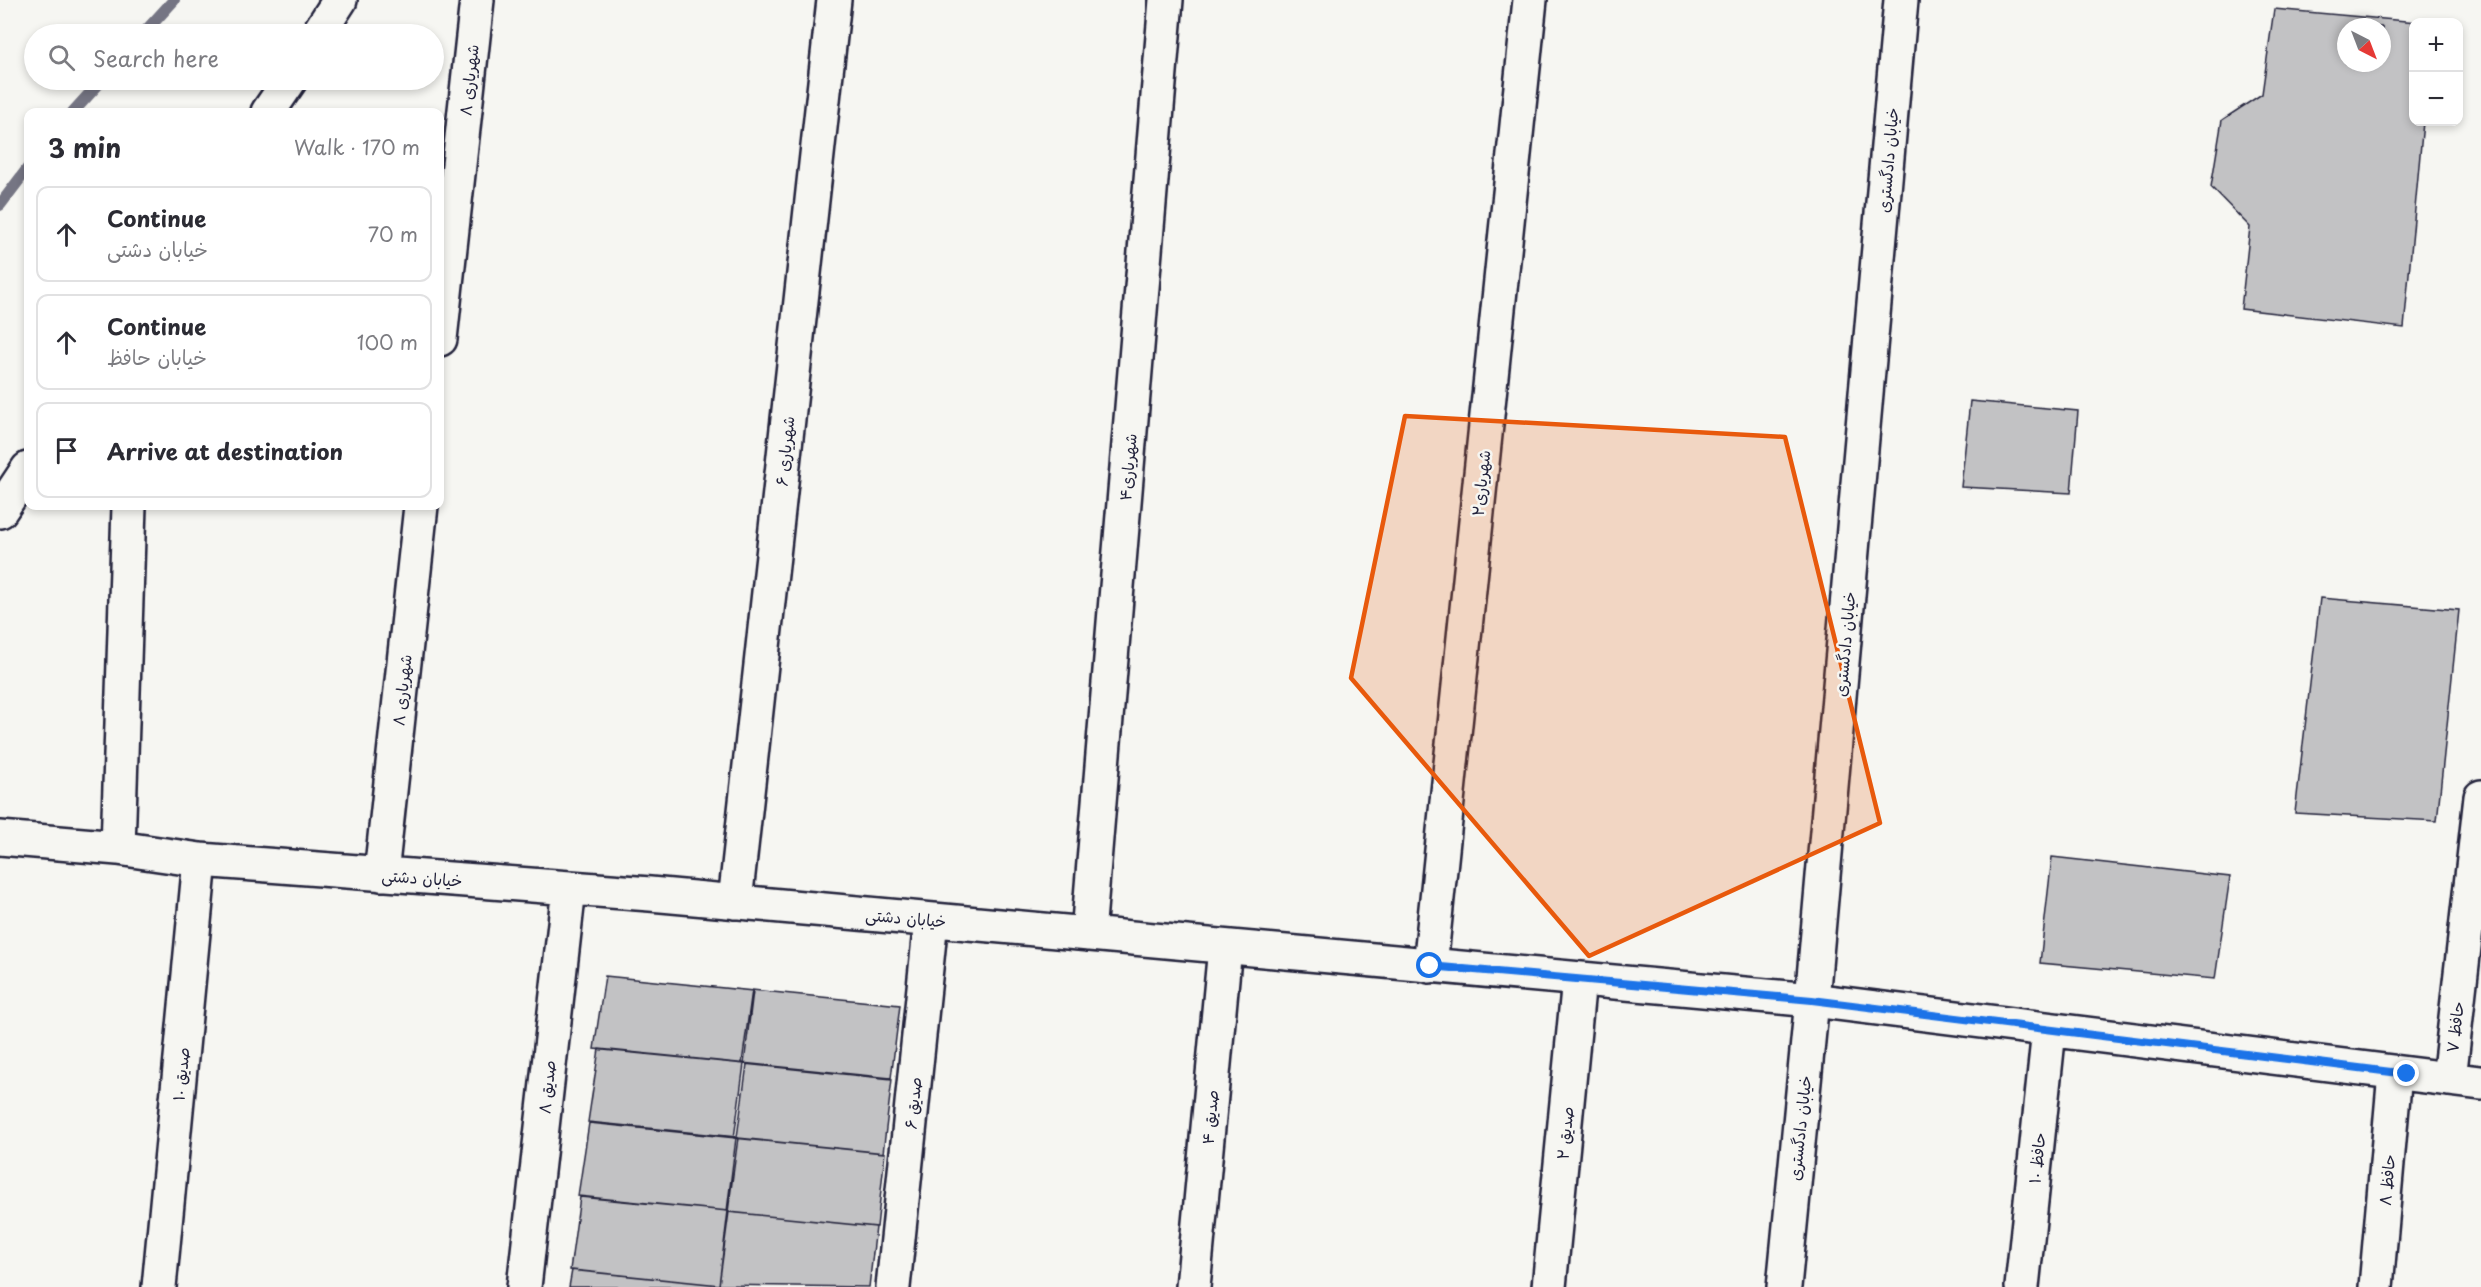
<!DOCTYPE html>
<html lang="en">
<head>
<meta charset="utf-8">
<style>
  :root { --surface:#fff; --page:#f2f2f3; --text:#2b2b33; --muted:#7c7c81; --line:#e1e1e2 }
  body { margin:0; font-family:"Playpen Sans","Playpen Sans Arabic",sans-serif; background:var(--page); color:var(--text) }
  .controls { position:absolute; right:18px; top:18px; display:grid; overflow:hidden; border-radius:12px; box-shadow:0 3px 9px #0003 }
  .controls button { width:54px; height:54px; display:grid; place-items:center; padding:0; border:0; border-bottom:2px solid var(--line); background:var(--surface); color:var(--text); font:30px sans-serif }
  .compass { position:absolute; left:2337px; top:18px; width:54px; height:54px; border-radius:50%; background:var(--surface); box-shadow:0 3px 9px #0003; rotate:138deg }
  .stop { position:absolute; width:18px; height:18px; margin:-14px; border:4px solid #1a73e8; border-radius:50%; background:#fff }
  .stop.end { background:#1a73e8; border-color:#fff; box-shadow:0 2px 6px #0008 }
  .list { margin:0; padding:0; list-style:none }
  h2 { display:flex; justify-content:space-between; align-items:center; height:78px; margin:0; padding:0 24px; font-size:26px }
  h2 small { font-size:20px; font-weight:400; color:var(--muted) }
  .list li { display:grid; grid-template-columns:39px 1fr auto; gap:18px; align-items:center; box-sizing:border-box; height:96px; margin:0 12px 12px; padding:0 12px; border:2px solid var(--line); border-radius:12px }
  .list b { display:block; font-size:22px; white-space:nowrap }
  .list p { margin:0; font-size:20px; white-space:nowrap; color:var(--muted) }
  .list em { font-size:20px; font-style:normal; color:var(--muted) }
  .icon { flex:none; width:33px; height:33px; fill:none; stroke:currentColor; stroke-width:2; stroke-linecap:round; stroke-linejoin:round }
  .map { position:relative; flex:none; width:2481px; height:1287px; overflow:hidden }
  .search { position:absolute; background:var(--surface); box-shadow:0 3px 9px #0003; left:24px; top:24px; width:420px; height:66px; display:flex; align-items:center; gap:15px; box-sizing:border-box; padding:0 21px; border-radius:33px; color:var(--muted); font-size:22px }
  .panel { position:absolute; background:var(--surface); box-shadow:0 3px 9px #0003; left:24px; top:108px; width:420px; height:402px; border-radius:12px }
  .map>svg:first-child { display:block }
</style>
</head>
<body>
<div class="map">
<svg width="2481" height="1287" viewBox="0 0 2481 1287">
  <rect width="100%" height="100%" fill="#f6f6f2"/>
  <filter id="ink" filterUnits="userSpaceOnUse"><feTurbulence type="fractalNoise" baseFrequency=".0167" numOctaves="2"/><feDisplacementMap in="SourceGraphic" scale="12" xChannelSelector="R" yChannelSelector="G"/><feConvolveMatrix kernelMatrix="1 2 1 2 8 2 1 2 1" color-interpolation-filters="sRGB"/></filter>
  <g filter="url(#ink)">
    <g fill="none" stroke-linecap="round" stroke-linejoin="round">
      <!-- stream -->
      <path stroke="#757583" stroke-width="12" d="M143 34 174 0
        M73 112 102 80
        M0 205 28 168"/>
    </g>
    <!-- building -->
    <path fill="#c2c2c4" stroke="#22223b" stroke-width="1.5" fill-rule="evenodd" d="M2274 9 2417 22H2414V122H2423L2404 328 2241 309 2250 227 2211 187 2222 120 2262 94ZM2346 27H2382V63H2346Z
      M1970 401 2078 411 2071 493 1961 487Z
      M2320 598 2459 610 2437 821 2295 813Z
      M2052 857 2230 877 2215 979 2040 963Z
      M605 976 753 991 744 1064 594 1049Z
      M752 990 900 1005 891 1078 742 1063Z
      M599 1049 747 1064 737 1137 588 1122Z
      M744 1064 892 1079 883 1153 734 1138Z
      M589 1123 736 1138 727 1211 578 1196Z
      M738 1138 885 1153 877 1227 728 1212Z
      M580 1197 728 1211 719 1285 570 1270Z
      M729 1212 876 1227 869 1287 719 1285Z
      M572 1270 719 1285V1287H569Z"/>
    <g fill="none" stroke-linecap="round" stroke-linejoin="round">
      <!-- street casing -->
      <g stroke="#22223b" stroke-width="38">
        <path id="street" d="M440 339 477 0
          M0 838 118 848 200 860 650 894 1812 1000 2481 1083
          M118 848 129 506
          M381 874 421 506
          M735 902 834 0
          M1088 934 1166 0
          M1430 966 1530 0
          M2449 1079 2481 797
          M159 1287 200 860
          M524 1287 569 888
          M893 1287 931 920
          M1193 1287 1225 947
          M1549 1287 1579 979
          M2022 1287 2049 1030
          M2376 1287 2395 1073"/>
      </g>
      <!-- secondary casing -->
      <g stroke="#22223b" stroke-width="38">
        <path id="secondary" d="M318 34 340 0
          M268 112 290 80
          M0 511 28 469
          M1784 1287 1812 1000 1901 0"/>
      </g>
      <!-- street -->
      <use href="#street" stroke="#f6f6f2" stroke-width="33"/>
      <!-- secondary -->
      <use href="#secondary" stroke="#f6f6f2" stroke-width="33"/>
    </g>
  </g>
  <g fill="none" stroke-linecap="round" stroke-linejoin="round" filter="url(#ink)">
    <!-- route -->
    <path stroke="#1a73e8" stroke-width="8" d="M1430 966 1812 1000 2407 1074"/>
  </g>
  <!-- marked area -->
  <path fill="#e8590c" fill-opacity="0.2" stroke="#e8590c" stroke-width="4.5" stroke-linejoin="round" d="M1405 416 1785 437 1880 823 1589 956 1351 678Z"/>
  <g text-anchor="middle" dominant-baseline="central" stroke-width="5" stroke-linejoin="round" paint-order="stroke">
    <!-- street labels -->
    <g font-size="16" fill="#22223b" stroke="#f6f6f2">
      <text transform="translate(468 80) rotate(-84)">شهریاری ۸</text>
      <text transform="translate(1887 160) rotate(-85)">خیابان دادگستری</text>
      <text transform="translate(784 451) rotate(-84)">شهریاری ۶</text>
      <text transform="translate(1127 467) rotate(-85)">شهریاری۴</text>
      <text transform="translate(1480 483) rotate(-84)">شهریاری۲</text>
      <text transform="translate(1844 644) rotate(-85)">خیابان دادگستری</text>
      <text transform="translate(401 690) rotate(-84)">شهریاری ۸</text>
      <text transform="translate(422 877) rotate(4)">خیابان دشتی</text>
      <text transform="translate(906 917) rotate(5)">خیابان دشتی</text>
      <text transform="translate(2454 1027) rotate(-83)">حافظ ۷</text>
      <text transform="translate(180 1074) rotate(-84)">صدیق ۱۰</text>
      <text transform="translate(546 1087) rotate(-84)">صدیق ۸</text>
      <text transform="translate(912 1103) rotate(-84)">صدیق ۶</text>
      <text transform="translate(1209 1117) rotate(-85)">صدیق ۴</text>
      <text transform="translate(1799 1128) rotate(-84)">خیابان دادگستری</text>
      <text transform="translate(1564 1133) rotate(-84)">صدیق ۲</text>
      <text transform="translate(2036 1158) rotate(-84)">حافظ ۱۰</text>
      <text transform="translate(2386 1180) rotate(-85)">حافظ ۸</text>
    </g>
  </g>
</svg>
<div class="controls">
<button>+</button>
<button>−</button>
</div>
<svg class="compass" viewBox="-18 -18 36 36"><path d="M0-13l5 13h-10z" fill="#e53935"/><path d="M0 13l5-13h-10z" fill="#7c7c81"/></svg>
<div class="stop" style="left:1430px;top:966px"></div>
<div class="stop end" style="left:2407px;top:1074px"></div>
<div class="search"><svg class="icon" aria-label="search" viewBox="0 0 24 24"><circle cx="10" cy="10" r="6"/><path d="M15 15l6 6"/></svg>Search here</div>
<section class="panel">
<h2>3 min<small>Walk · 170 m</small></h2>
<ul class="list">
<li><svg class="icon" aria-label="ahead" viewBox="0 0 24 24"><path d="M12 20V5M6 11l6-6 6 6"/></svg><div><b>Continue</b><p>خیابان دشتی</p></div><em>70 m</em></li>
<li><svg class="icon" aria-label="ahead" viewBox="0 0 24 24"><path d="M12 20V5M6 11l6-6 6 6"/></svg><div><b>Continue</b><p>خیابان حافظ</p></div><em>100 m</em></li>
<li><svg class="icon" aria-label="arrive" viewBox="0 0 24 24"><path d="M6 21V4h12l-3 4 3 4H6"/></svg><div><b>Arrive at destination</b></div></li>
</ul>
</section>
</div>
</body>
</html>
